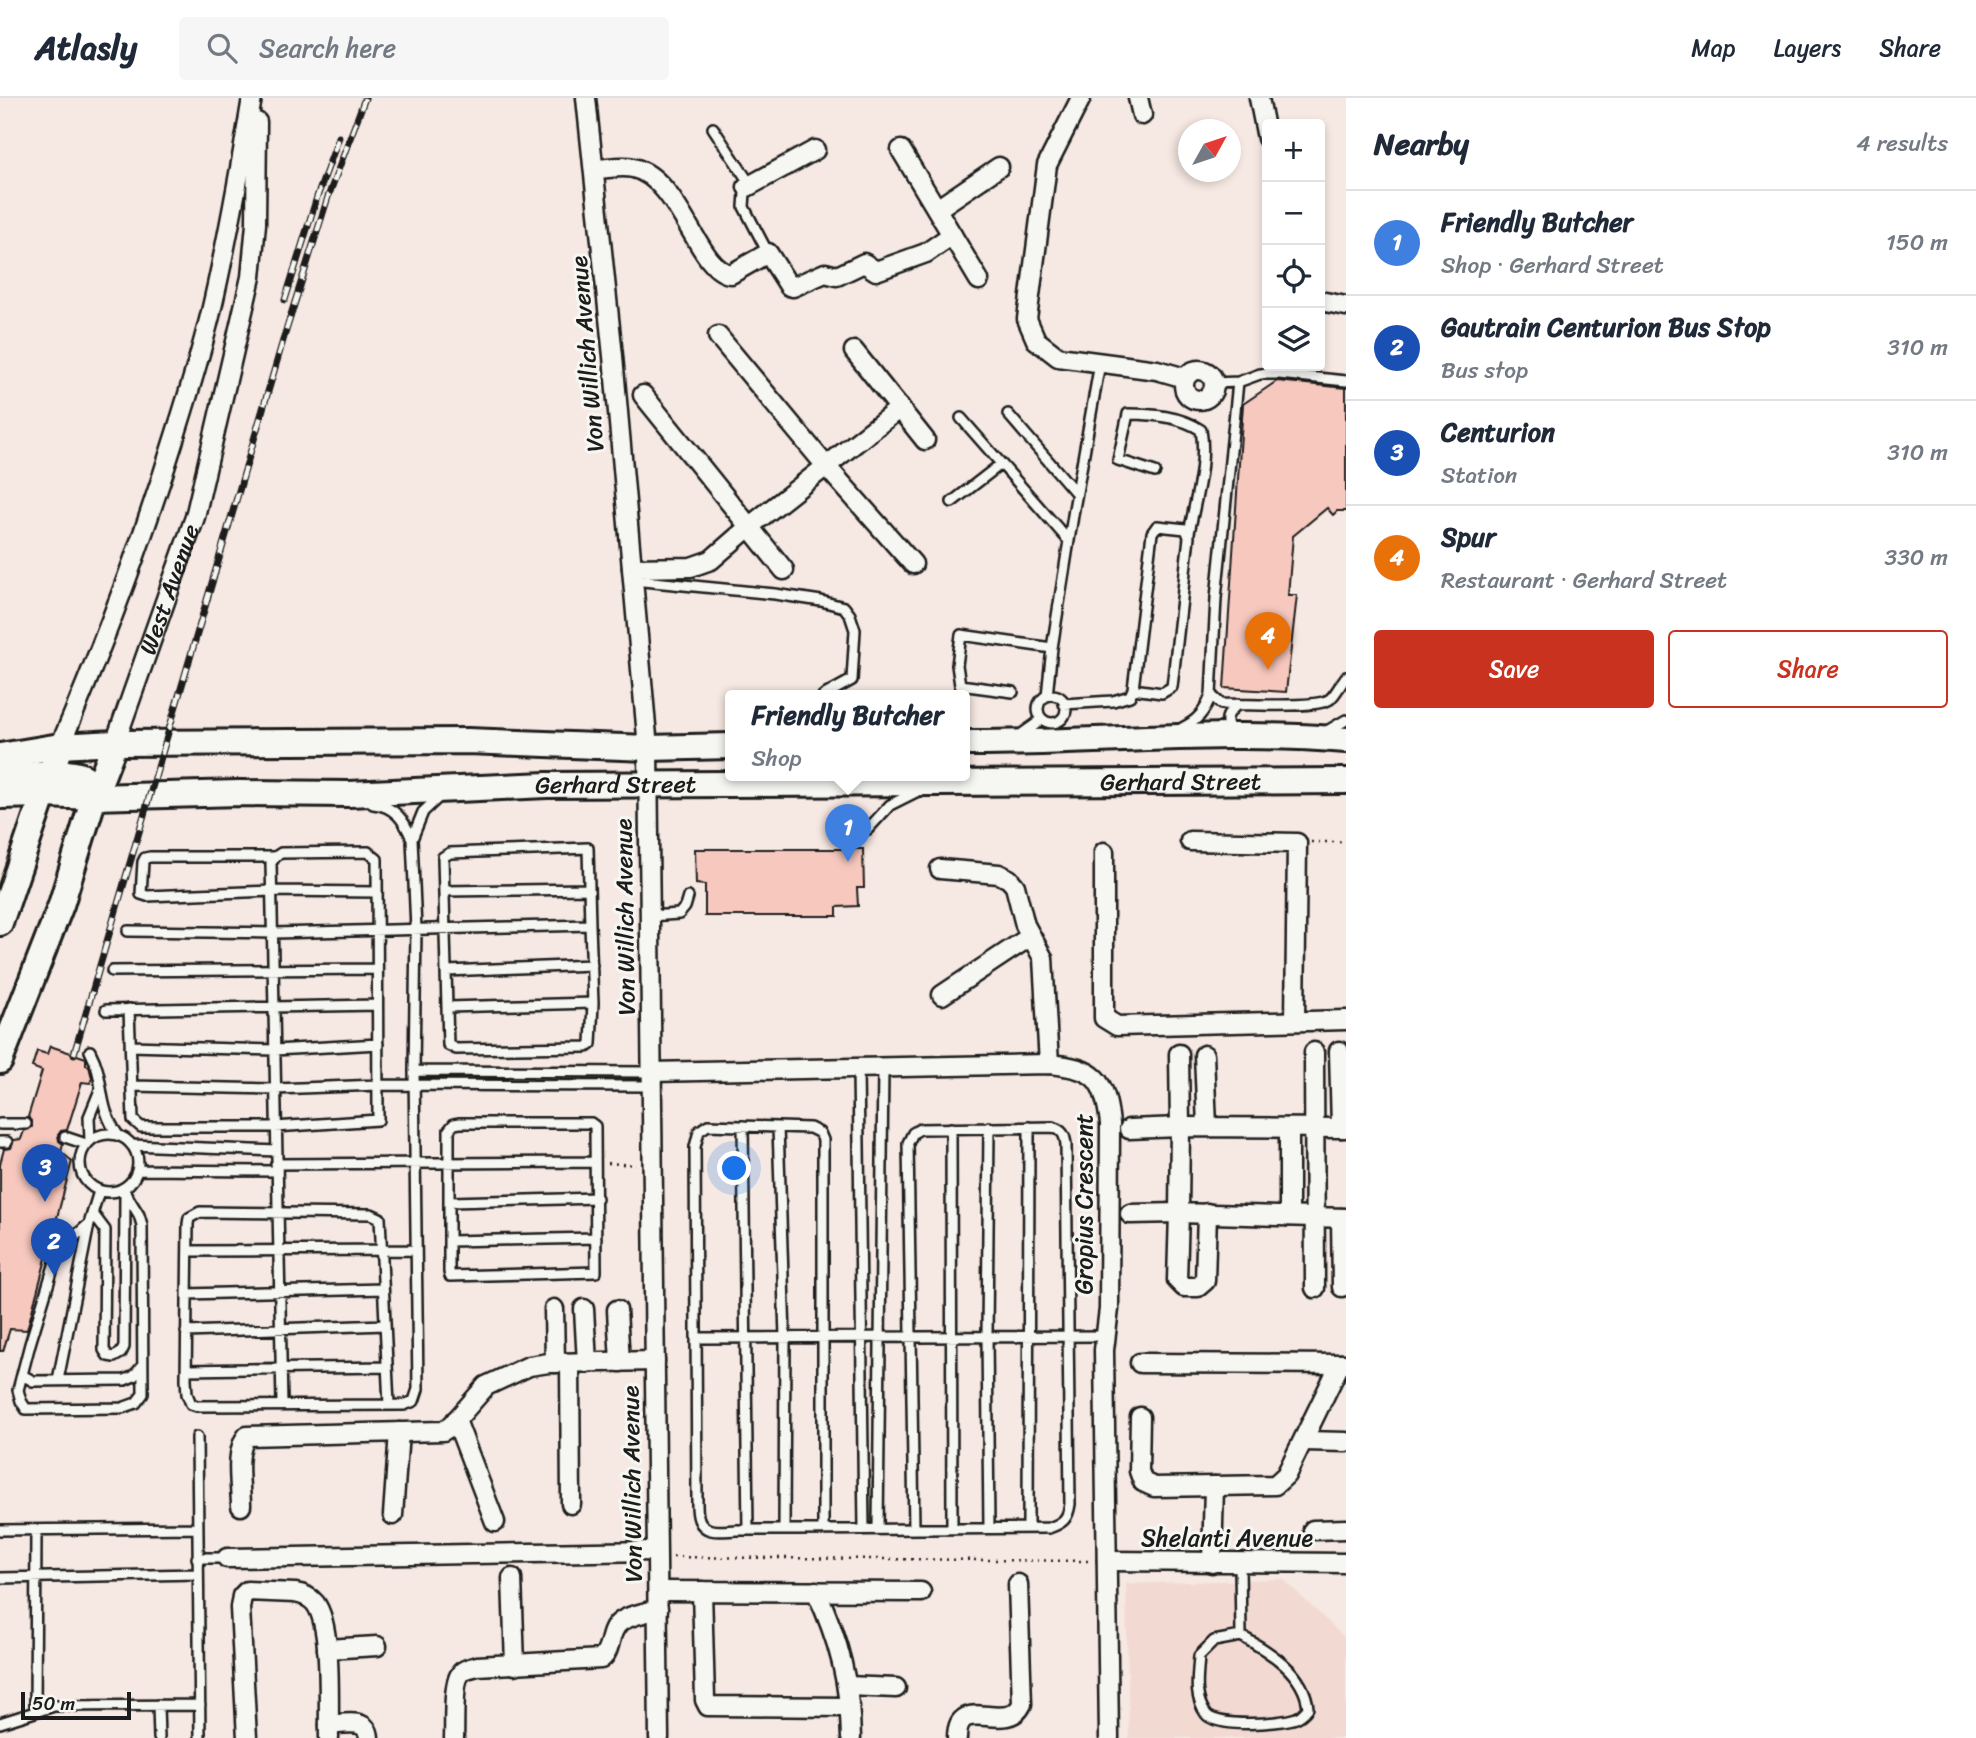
<!DOCTYPE html>
<html lang="en">
<head>
<meta charset="utf-8">
<style>
  :root { --surface:#fff; --page:#f6f6f7; --text:#1f2937; --muted:#747a83; --line:#e0e1e3; --accent:#c8321e }
  body { margin:0; font-family:Sriracha,sans-serif; background:var(--page); color:var(--text) }
  .controls { position:absolute; right:21px; top:21px; display:grid; overflow:hidden; border-radius:7px; box-shadow:0 4px 10px #0003 }
  .controls button { width:63px; height:63px; display:grid; place-items:center; padding:0; border:0; border-bottom:2px solid var(--line); background:var(--surface); color:var(--text); font:35px sans-serif }
  .compass { position:absolute; left:1178px; top:21px; width:63px; height:63px; border-radius:50%; background:var(--surface); box-shadow:0 4px 10px #0003; rotate:50deg }
  .scale { position:absolute; left:21px; bottom:18px; width:110px; box-sizing:border-box; padding-left:7px; border:4px solid #1c1c1c; border-top:0; font-size:19px; line-height:24px; white-space:nowrap; color:#1c1c1c; -webkit-text-stroke:5px #f6f6f2; paint-order:stroke }
  .you { position:absolute; left:735px; top:1071px; width:24px; height:24px; margin:-18px; border:5px solid #fff; border-radius:50%; background:#1a73e8; box-shadow:0 0 0 10px #1a73e833 }
  .badge { display:grid; place-items:center; width:46px; height:46px; border-radius:50%; background:var(--accent); color:#fff; font-size:23px; font-weight:700 }
  .pin { position:absolute; translate:-50% -58px; filter:drop-shadow(0 2px 4px #0008) }
  .pin::after { content:''; position:absolute; top:37px; width:24px; height:21px; background:inherit; clip-path:polygon(0 0,100% 0,50% 100%) }
  .popup { position:absolute; left:725px; top:592px; width:245px; height:91px; box-sizing:border-box; display:grid; place-content:center; border-radius:7px; background:var(--surface); filter:drop-shadow(0 2px 5px #0005); font-size:23px; white-space:nowrap; color:var(--muted) }
  .popup b { font-size:26px; color:var(--text) }
  .popup::after { content:''; position:absolute; left:50%; top:100%; margin-left:-14px; border:14px solid transparent; border-top-color:var(--surface) }
  .list { margin:0; padding:0; list-style:none }
  h2 { display:flex; justify-content:space-between; align-items:center; height:91px; margin:0; padding:0 28px; font-size:30px }
  h2 small { font-size:23px; font-weight:400; color:var(--muted) }
  .list li { display:grid; grid-template-columns:46px 1fr auto; gap:21px; align-items:center; box-sizing:border-box; height:105px; padding:0 28px; border-top:2px solid var(--line) }
  .list b { display:block; font-size:26px; white-space:nowrap }
  .list p { margin:0; font-size:23px; white-space:nowrap; color:var(--muted) }
  .list em { font-size:23px; font-style:normal; color:var(--muted) }
  .actions { display:flex; gap:14px; padding:21px 28px }
  .actions a { flex:1; padding:16px 0; border:2px solid var(--accent); border-radius:7px; text-align:center; font-size:24px; color:var(--accent) }
  .actions .main { background:var(--accent); color:#fff }
  .icon { flex:none; width:38px; height:38px; fill:none; stroke:currentColor; stroke-width:2; stroke-linecap:round; stroke-linejoin:round }
  .map { position:relative; flex:none; width:1346px; height:1640px; overflow:hidden }
  header { display:flex; align-items:center; gap:42px; box-sizing:border-box; height:98px; padding:0 35px; background:var(--surface); border-bottom:2px solid var(--line) }
  header strong { font-size:33px }
  nav { display:flex; gap:38px; margin-inline-start:auto; font-size:24px }
  .search { width:490px; height:63px; background:var(--page); display:flex; align-items:center; gap:18px; box-sizing:border-box; padding:0 24px; border-radius:7px; color:var(--muted); font-size:26px }
  main { display:flex }
  aside { flex:1; background:var(--surface) }
  .map>svg:first-child { display:block }
</style>
</head>
<body>
<header>
<strong>Atlasly</strong>
<div class="search"><svg class="icon" aria-label="search" viewBox="0 0 24 24"><circle cx="10" cy="10" r="6"/><path d="M15 15l6 6"/></svg>Search here</div>
<nav><a>Map</a><a>Layers</a><a>Share</a></nav>
</header>
<main>
<div class="map">
<svg width="1346" height="1640" viewBox="0 0 1346 1640">
  <rect width="100%" height="100%" fill="#f6e8e2"/>
  <filter id="ink" filterUnits="userSpaceOnUse"><feTurbulence type="fractalNoise" baseFrequency=".0143" numOctaves="2"/><feDisplacementMap in="SourceGraphic" scale="14" xChannelSelector="R" yChannelSelector="G"/><feConvolveMatrix kernelMatrix="1 2 1 2 8 2 1 2 1" color-interpolation-filters="sRGB"/></filter>
  <g filter="url(#ink)">
    <!-- built -->
    <path fill="#f2dad3" d="M1283 1481 1346 1541V1640H1129L1126 1486Z"/>
    <!-- building -->
    <path fill="#f7c8be" stroke="#1c1c1c" stroke-width="2" d="M1277 283 1346 290V413H1337L1333 417 1327 410 1293 438 1288 497H1297L1286 594 1224 590 1243 306Z
      M695 751H863L864 790H857L858 808 837 809V818H705V787L696 786Z
      M50 948 86 960V967L89 968 92 980 90 985 82 984 67 1032 61 1033 58 1037 59 1043 63 1046 61 1054 72 1063 27 1232 10 1231 3 1253H0V1066L4 1051 11 1050 14 1042 21 1041 24 1033 32 1029V1023L28 1019 42 973 32 969 37 953 47 956Z"/>
    <g fill="none" stroke-linecap="round" stroke-linejoin="round">
      <!-- lane casing -->
      <g stroke="#1c1c1c" stroke-width="14">
        <path id="lane" d="M713 30 746 80 744 109 768 155
          M1238 284 1216 500 1211 597 1221 606C1240 606 1318 611 1330 601 1336 596 1341 585 1346 579
          M1214 285 1238 284 1260 276H1279L1346 283
          M1008 316 1076 395
          M961 320 1069 443
          M1155 374 1118 362 1128 316C1152 316 1180 318 1201 332 1207 365 1195 402 1189 435
          M952 404 1001 366
          M633 482 775 496 821 503 844 509 850 517 855 532 852 582 823 598
          M1052 550 1074 411 1100 265
          M1013 594 960 587 957 567 961 537 1052 550 1047 598
          M1038 611a14 14 0 1 1 28 0a14 14 0 1 1-28 0Z
          M1064 606 1113 603 1130 598 1133 591 1152 435 1157 428 1186 431 1189 439 1172 589 1162 595 1133 591
          M1182 630C1197 623 1205 614 1211 597
          M1327 633 1346 622
          M1233 635C1222 623 1227 615 1238 606
          M1019 638 1036 626 1041 620
          M373 706C395 708 404 722 412 741
          M862 733 868 731 890 707 916 694
          M275 759 271 765 282 1306
          M444 793 589 791
          M650 818 679 816 685 809 688 799
          M128 833 274 835 590 827 593 905 591 946 587 949 456 951 448 947 443 759 450 755 588 750 590 827
          M112 873 377 871
          M447 873 592 867
          M448 909 593 905
          M129 911 133 1022 141 1029H275L378 1022 377 761 368 754 281 755 275 759H150L145 760 143 764 141 796 147 798 272 793 377 794
          M106 912 377 907
          M130 948 275 952 378 946
          M90 953C106 983 96 1006 118 1037
          M858 971 864 1431
          M414 973 651 974
          M132 988 275 991 378 987 652 988
          M460 1025H591L595 1028 596 1174 450 1178 449 1174V1032L454 1026Z
          M0 1026H26
          M743 1028 748 1432
          M778 1029 785 1239 784 1432
          M989 1029 987 1238 989 1430
          M951 1030 952 1430
          M80 1065a29 29 0 1 1 58 0a29 29 0 1 1-58 0Z
          M65 1039 86 1046
          M90 1043 89 1019 100 992
          M0 1044H7
          M132 1047 277 1053
          M276 1066 595 1064
          M138 1072 276 1073
          M450 1104 597 1100
          M93 1116 105 1132 104 1252 108 1258 114 1259 121 1255 124 1249 125 1096
          M89 1126 65 1147 56 1161 30 1246 18 1292 21 1303 26 1311 122 1310 136 1305 143 1296 142 1127 139 1117 123 1091
          M449 1143 596 1140
          M188 1153 415 1152
          M187 1196 383 1191
          M186 1234 385 1227
          M696 1240 1105 1238
          M187 1272 387 1269
          M22 1277 33 1283 125 1282 134 1278 142 1268
          M58 1282 89 1126 99 1093
          M389 1307 380 1120 371 1116 200 1114 189 1120 188 1126 186 1281 187 1296 191 1306 197 1308 404 1307 414 1303 418 1291 414 973 416 831 412 741 423 714 440 698
          M197 1339 200 1640
          M1028 1430 1029 1029
          M878 1431 883 970
          M0 1432 197 1430
          M823 1432V1042L820 1035 810 1030 708 1027 699 1033 695 1049 697 1406C697 1416 698 1429 711 1432 719 1434 729 1432 737 1432 757 1432 777 1432 797 1432 881 1432 965 1430 1049 1430 1063 1425 1068 1421 1070 1406L1066 1047C1065 1036 1062 1032 1052 1029L920 1031 913 1035 908 1045 914 1430
          M197 1460H227
          M1240 1465 1241 1538 1214 1543 1199 1558C1198 1578 1193 1598 1206 1616 1216 1630 1279 1626 1296 1620 1301 1618 1304 1615 1308 1610 1305 1575 1269 1553 1241 1538
          M0 1480 198 1476
          M158 1607 159 1640
          M35 1614 36 1432
          M0 1625 54 1608 200 1607"/>
      </g>
      <!-- street casing -->
      <g stroke="#1c1c1c" stroke-width="23">
        <g id="street">
          <path d="M586 0 613 258 648 650 659 1640"/>
          <path d="M1081 0 1047 67 1027 221 1036 242 1058 259 1157 272 1185 280"/>
          <path d="M1138 0 1142 17"/>
          <path d="M1259 0 1267 40"/>
          <path d="M594 71C606 71 622 67 633 70 680 80 698 174 731 176L768 155 789 188 793 189 825 175 837 178 864 165 876 173 926 155 952 137 901 52"/>
          <path d="M747 89 815 52"/>
          <path d="M937 111 999 69"/>
          <path d="M952 137 979 182"/>
          <path d="M1320 203 1346 208"/>
          <path d="M718 238 826 368 913 466"/>
          <path d="M854 253 925 342"/>
          <circle cx="1199" cy="287" r="15"/>
          <path d="M643 297 784 472"/>
          <path d="M632 470 691 469 711 462 750 428 900 310"/>
          <path id="s1" d="M115 645 195 419 251 179 256 126 257 24"/>
          <path d="M60 648C104 545 143 442 176 335 188 297 200 258 210 218 227 146 240 73 252 0"/>
          <path d="M1190 743 1297 745 1295 922"/>
          <path d="M1104 754V920L1117 928 1346 922"/>
          <path d="M940 771 999 776 1009 781 1015 788 1025 827 1043 860 1049 966"/>
          <path d="M942 897 1031 838"/>
          <path d="M1339 953 1341 1030"/>
          <path d="M1314 954 1315 1190"/>
          <path d="M1204 957 1207 1028"/>
          <path d="M651 974 1049 966C1095 970 1105 980 1110 1026L1109 1211 1104 1252 1109 1640"/>
          <path d="M1346 1030 1180 1029 1179 1115 1346 1120"/>
          <path d="M1129 1031 1180 1029 1179 956"/>
          <path d="M1130 1116 1179 1115 1177 1182 1184 1189H1198L1205 1183 1207 1115"/>
          <path d="M1289 1118V1030"/>
          <path d="M1341 1120 1342 1189"/>
          <path d="M554 1211 555 1265"/>
          <path d="M584 1211 587 1265"/>
          <path d="M617 1212 620 1264"/>
          <path d="M1140 1265 1346 1266"/>
          <path d="M570 1266 571 1406"/>
          <path d="M1140 1319 1139 1373 1143 1384 1154 1389 1275 1387 1286 1377 1340 1266"/>
          <path d="M456 1322 495 1424"/>
          <path d="M1304 1343 1346 1344"/>
          <path d="M241 1408C241 1388 234 1354 247 1338L443 1333 451 1328 486 1288 529 1268 549 1265 655 1263"/>
          <path d="M393 1417 399 1334"/>
          <path d="M1313 1432 1346 1431"/>
          <path d="M227 1460 655 1453"/>
          <path d="M1107 1463 1346 1465"/>
          <path d="M1212 1465 1214 1388"/>
          <path d="M512 1480 515 1567"/>
          <path d="M658 1493 921 1494"/>
          <path d="M702 1493 705 1602 708 1608 850 1609"/>
          <path d="M816 1493C839 1542 850 1585 851 1640"/>
          <path d="M327 1551 377 1548"/>
          <path d="M847 1588 896 1590"/>
          <path d="M329 1627C343 1626 368 1619 369 1640"/>
          <path d="M247 1640 240 1510 242 1498 247 1493 295 1495C302 1496 310 1499 315 1505 333 1528 328 1608 329 1640"/>
          <path d="M454 1640C455 1626 452 1582 462 1574 466 1570 472 1570 477 1568L601 1561C612 1553 608 1534 619 1525 628 1517 646 1515 658 1511"/>
          <path d="M957 1640C957 1594 1007 1638 1022 1606L1018 1486"/>
        </g>
      </g>
      <!-- secondary casing -->
      <g stroke="#1c1c1c" stroke-width="30">
        <g id="secondary">
          <path d="M965 645C1092 646 1219 631 1346 642"/>
          <path d="M0 658 60 648 115 645 468 643 648 650 731 648"/>
          <path d="M0 680C19 678 68 670 84 679 92 683 92 692 94 699"/>
          <path id="s2" d="M0 698 44 697 94 699 239 695 349 696 547 687 1346 683"/>
          <path d="M0 825 60 648"/>
          <path d="M0 963 61 807 94 699 115 645"/>
        </g>
      </g>
      <!-- path -->
      <path stroke="#1c1c1c" stroke-width="2.5" stroke-dasharray="2 5" stroke-linecap="butt" d="M1311 744H1346
        M608 1065 636 1067
        M673 1459 1090 1463"/>
      <!-- lane -->
      <use href="#lane" stroke="#f6f6f2" stroke-width="9"/>
      <!-- street -->
      <use href="#street" stroke="#f6f6f2" stroke-width="18"/>
      <!-- secondary -->
      <use href="#secondary" stroke="#f6f6f2" stroke-width="24"/>
      <!-- rail casing -->
      <g stroke="#1c1c1c" stroke-width="7">
        <path id="rail" d="M285 202 317 99 339 39
          M74 956 284 239 328 99 365 0"/>
      </g>
      <!-- rail -->
      <use href="#rail" stroke="#f6f6f2" stroke-width="4.5" stroke-dasharray="13" stroke-linecap="butt"/>
    </g>
  </g>
  <g text-anchor="middle" dominant-baseline="central" stroke-width="6" stroke-linejoin="round" paint-order="stroke">
    <!-- street labels -->
    <g font-size="24" fill="#1c1c1c" stroke="#f6f6f2">
      <text transform="translate(587 256) rotate(-95)">Von Willich Avenue</text>
      <text stroke="none"><textPath href="#s1" startOffset="163">West Avenue</textPath></text>
      <text stroke="none"><textPath href="#s2" startOffset="1181">Gerhard Street</textPath></text>
      <text stroke="none"><textPath href="#s2" startOffset="616">Gerhard Street</textPath></text>
      <text transform="translate(625 819) rotate(-91)">Von Willich Avenue</text>
      <text transform="translate(1084 1106) rotate(-90)">Gropius Crescent</text>
      <text transform="translate(632 1386) rotate(-91)">Von Willich Avenue</text>
      <text x="1227" y="1440">Shelanti Avenue</text>
    </g>
  </g>
</svg>
<div class="controls">
<button>+</button>
<button>−</button>
<button><svg class="icon" aria-label="locate" viewBox="0 0 24 24"><circle cx="12" cy="12" r="6"/><path d="M12 2v4M12 18v4M2 12h4M18 12h4"/></svg></button>
<button><svg class="icon" aria-label="layers" viewBox="0 0 24 24"><path d="M12 4l9 5-9 5-9-5zM3 14l9 5 9-5"/></svg></button>
</div>
<svg class="compass" viewBox="-18 -18 36 36"><path d="M0-13l5 13h-10z" fill="#e53935"/><path d="M0 13l5-13h-10z" fill="#747a83"/></svg>
<div class="scale">50 m</div>
<div class="you"></div>
<div class="pin badge" style="left:848px;top:764px;background:#3f7fe0">1</div>
<div class="popup"><b>Friendly Butcher</b>Shop</div>
<div class="pin badge" style="left:54px;top:1178px;background:#1a4fb4">2</div>
<div class="pin badge" style="left:45px;top:1104px;background:#1a4fb4">3</div>
<div class="pin badge" style="left:1268px;top:572px;background:#e8710a">4</div>
</div>
<aside>
<h2>Nearby<small>4 results</small></h2>
<ul class="list">
<li><span class="badge" style="background:#3f7fe0">1</span><div><b>Friendly Butcher</b><p>Shop · Gerhard Street</p></div><em>150 m</em></li>
<li><span class="badge" style="background:#1a4fb4">2</span><div><b>Gautrain Centurion Bus Stop</b><p>Bus stop</p></div><em>310 m</em></li>
<li><span class="badge" style="background:#1a4fb4">3</span><div><b>Centurion</b><p>Station</p></div><em>310 m</em></li>
<li><span class="badge" style="background:#e8710a">4</span><div><b>Spur</b><p>Restaurant · Gerhard Street</p></div><em>330 m</em></li>
</ul>
<div class="actions"><a class="main">Save</a><a>Share</a></div>
</aside>
</main>
</body>
</html>
